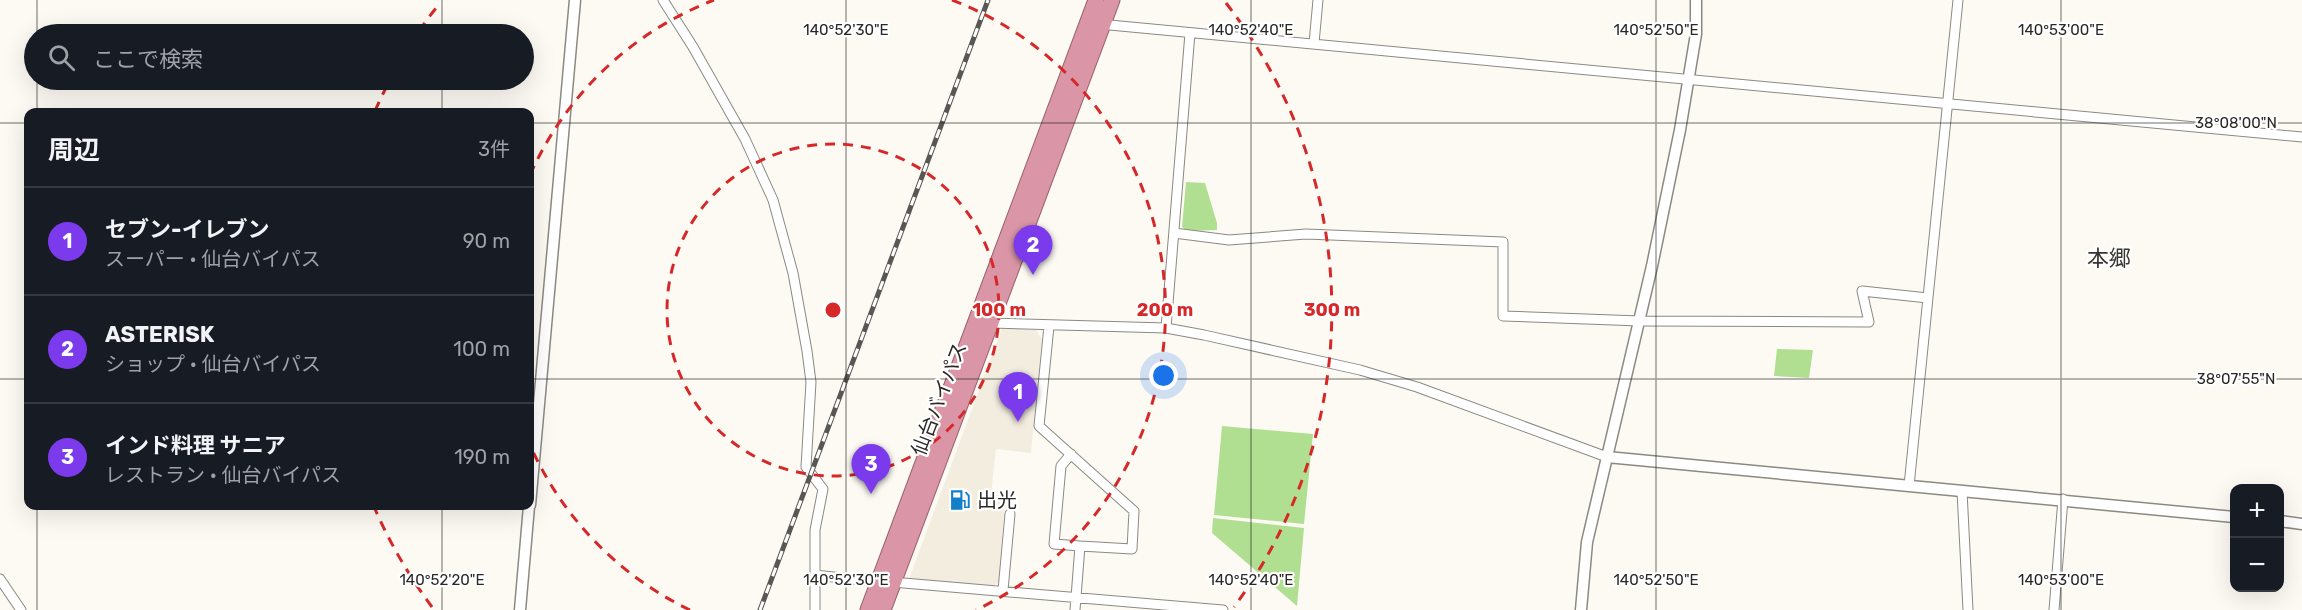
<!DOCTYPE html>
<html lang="ja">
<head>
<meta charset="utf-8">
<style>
  :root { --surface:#171b24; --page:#242831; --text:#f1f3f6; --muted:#9ea1a6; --line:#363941; --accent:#7c3aed }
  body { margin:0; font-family:Rubik,"Noto Sans JP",sans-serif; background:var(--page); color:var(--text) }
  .controls { position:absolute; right:18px; bottom:18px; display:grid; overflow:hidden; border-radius:12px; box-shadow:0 6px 24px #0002 }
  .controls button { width:54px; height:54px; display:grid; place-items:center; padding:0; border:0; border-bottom:2px solid var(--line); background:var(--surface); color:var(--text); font:30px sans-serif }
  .you { position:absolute; left:1164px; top:376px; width:21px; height:21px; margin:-15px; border:4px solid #fff; border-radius:50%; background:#1a73e8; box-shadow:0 0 0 9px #1a73e833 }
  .badge { display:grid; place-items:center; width:39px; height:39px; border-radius:50%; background:var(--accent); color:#fff; font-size:20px; font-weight:700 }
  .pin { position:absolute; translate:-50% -50px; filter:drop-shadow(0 2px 3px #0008) }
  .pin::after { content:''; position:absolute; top:32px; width:21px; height:18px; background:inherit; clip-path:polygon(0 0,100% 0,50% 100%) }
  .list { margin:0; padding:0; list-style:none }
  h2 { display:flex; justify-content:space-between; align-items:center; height:78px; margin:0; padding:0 24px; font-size:26px }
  h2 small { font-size:20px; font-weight:400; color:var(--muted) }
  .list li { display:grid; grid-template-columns:39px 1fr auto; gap:18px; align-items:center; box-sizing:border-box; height:108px; padding:0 24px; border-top:2px solid var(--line) }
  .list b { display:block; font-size:22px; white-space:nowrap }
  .list p { margin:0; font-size:20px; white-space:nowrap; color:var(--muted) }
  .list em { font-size:20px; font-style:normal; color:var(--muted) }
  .icon { flex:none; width:33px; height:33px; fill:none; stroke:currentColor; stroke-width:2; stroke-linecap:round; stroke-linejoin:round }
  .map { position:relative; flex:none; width:2302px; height:610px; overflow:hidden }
  .search { position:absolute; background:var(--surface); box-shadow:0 6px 24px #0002; left:24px; top:24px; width:510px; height:66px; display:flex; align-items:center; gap:15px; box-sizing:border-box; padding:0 21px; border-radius:33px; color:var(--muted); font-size:22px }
  .panel { position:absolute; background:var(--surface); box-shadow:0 6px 24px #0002; left:24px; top:108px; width:510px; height:402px; border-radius:12px }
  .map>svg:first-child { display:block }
</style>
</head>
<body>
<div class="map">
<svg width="2302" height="610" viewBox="0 0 2302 610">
  <rect width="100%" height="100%" fill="#fdfaf4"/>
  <!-- built -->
  <path fill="#f3ede0" d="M1002 328 1036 330 1042 339 1031 453 996 449 991 494 1005 496 999 582 992 587 909 579Z"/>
  <!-- green -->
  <path fill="#b0df91" d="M1186 182 1205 183 1217 223V230L1187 231 1182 227Z
    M1777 349 1813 350 1809 378 1774 376Z
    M1222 426 1313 434 1304 524 1214 515Z
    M1213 518 1304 528 1297 606 1212 533Z"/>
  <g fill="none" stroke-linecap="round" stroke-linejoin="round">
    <!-- minor casing -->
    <g stroke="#8c8983" stroke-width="11">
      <path id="minor" d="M663 0 693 47 745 139 773 200 793 273 807 351 811 382 806 467 823 489 815 530V610
        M1099 24 2302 137
        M1314 43 1318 0
        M1174 233 1229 240 1306 234 1503 242V316L1640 321 1869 322 1862 291 1928 298
        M990 323 1166 328 1204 335 1360 370 1417 387 1607 457
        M1049 326 1039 426 1134 511 1132 549 1080 546 1075 610
        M1166 328 1190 33
        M1071 454 1061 466 1054 544 1080 546
        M1909 486 1958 0
        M1962 491 1968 610
        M815 575 879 582
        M0 579 21 610
        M892 582 1223 610
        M1003 590 1010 514
        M2054 610 2063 499"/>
    </g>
    <!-- tertiary casing -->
    <g stroke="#8c8983" stroke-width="13">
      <path id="tertiary" d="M1607 457 2234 517
        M530 505 575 0
        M2280 521 2302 524
        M520 610 529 506
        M1581 610 1587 542 1652 266 1680 130 1696 34V0"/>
    </g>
    <!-- trunk casing -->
    <g stroke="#965f6a" stroke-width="17">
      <path id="trunk" d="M868 610 1096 0
        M883 610 1112 0"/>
    </g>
    <!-- minor -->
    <use href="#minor" stroke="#fff" stroke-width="9"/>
    <!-- tertiary -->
    <use href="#tertiary" stroke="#fff" stroke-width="10"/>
    <!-- trunk -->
    <use href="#trunk" stroke="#da96a6" stroke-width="15"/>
    <!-- rail casing -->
    <g stroke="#595754" stroke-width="5">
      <path id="rail" d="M760 610 988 0"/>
    </g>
    <!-- rail -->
    <use href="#rail" stroke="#fff" stroke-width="3" stroke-dasharray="9" stroke-linecap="butt"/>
  </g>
  <!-- ticks -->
  <path fill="none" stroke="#292826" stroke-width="1.5" stroke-opacity="0.45" d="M37 0V34M442 0V34M846 0V610M1251 0V610M1656 0V610M2061 0V610M37 80V112M442 80V112M0 123H28M530 123H2302M0 379H28M530 379H2302M37 506V610M442 506V610"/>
  <!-- distance rings -->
  <g fill="none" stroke="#d62828" stroke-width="3" stroke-dasharray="10 8">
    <circle cx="833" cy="310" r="166"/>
    <path d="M690 610A332 332 0 0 1 530 445M530 175A332 332 0 0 1 714 0M952 0A332 332 0 0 1 976 610"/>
    <path d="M432 607A499 499 0 0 1 375 509M375 111A499 499 0 0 1 390 80M419 31A499 499 0 0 1 440 3M1226 3A499 499 0 0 1 1234 607"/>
  </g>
  <!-- icons -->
  <defs>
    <g id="fuel-bare" transform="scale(1.62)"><path d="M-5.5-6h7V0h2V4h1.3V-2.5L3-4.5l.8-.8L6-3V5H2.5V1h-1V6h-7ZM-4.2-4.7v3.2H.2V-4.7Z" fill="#1180c9" stroke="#fff" stroke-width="2.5" paint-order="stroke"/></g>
  </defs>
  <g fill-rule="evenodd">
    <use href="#fuel-bare" x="960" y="500"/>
  </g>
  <g text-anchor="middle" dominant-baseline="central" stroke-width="4.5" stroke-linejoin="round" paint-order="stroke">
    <!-- street labels -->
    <g font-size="20" fill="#292826" stroke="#fff">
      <text transform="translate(939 399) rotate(-69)">仙台バイパス</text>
    </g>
    <!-- poi labels -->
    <g font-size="20" fill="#292826" stroke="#fff" text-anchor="start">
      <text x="977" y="500">出光</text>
    </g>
    <!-- quarter labels -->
    <g font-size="22" fill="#383631" stroke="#fff">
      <text x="2109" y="258">本郷</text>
    </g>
  </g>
  <g font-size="15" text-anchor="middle" fill="#292826" stroke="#fff" stroke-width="4.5" stroke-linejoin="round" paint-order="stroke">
    <text x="846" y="35">140°52'30"E</text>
    <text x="1251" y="35">140°52'40"E</text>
    <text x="1656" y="35">140°52'50"E</text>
    <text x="2061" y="35">140°53'00"E</text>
    <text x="2236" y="128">38°08'00"N</text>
    <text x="2236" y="384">38°07'55"N</text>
    <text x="442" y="585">140°52'20"E</text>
    <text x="846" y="585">140°52'30"E</text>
    <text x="1251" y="585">140°52'40"E</text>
    <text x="1656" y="585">140°52'50"E</text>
    <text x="2061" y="585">140°53'00"E</text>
  </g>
  <circle cx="833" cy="310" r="9" fill="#d62828" stroke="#fff" stroke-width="3"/>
  <g font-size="18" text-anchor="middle" font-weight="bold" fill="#d62828" stroke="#fff" stroke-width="4.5" stroke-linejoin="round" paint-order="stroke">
    <text x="999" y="316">100 m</text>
    <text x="1165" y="316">200 m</text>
    <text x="1332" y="316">300 m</text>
  </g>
</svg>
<div class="controls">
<button>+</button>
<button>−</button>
</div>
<div class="you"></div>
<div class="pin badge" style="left:1018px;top:422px">1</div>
<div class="pin badge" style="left:1033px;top:275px">2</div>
<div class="pin badge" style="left:871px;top:494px">3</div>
<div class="search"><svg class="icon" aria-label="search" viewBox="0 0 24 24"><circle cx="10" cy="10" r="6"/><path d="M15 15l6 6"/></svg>ここで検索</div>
<section class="panel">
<h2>周辺<small>3件</small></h2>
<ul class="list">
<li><span class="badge">1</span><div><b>セブン-イレブン</b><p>スーパー · 仙台バイパス</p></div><em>90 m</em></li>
<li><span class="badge">2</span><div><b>ASTERISK</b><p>ショップ · 仙台バイパス</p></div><em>100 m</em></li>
<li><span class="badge">3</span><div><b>インド料理 サニア</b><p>レストラン · 仙台バイパス</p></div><em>190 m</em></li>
</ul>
</section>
</div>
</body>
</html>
